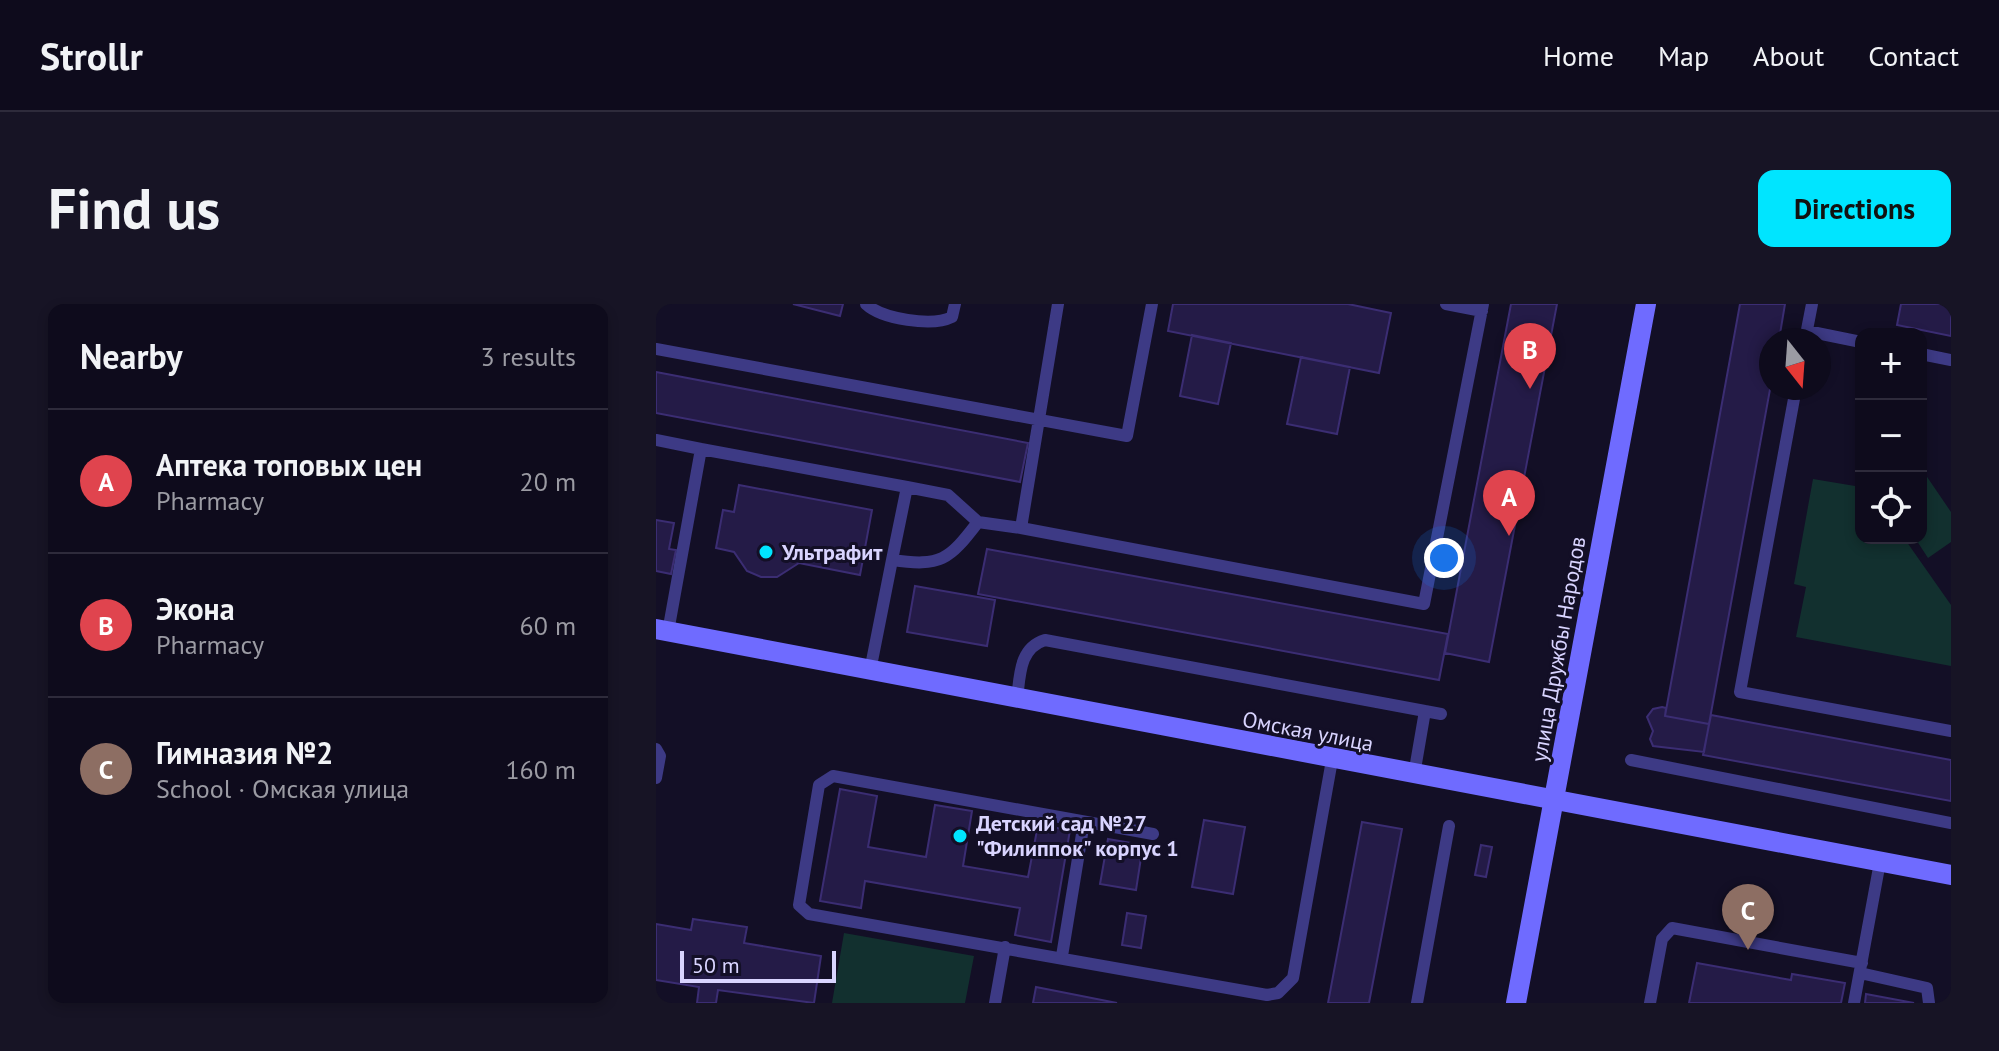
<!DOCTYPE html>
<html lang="en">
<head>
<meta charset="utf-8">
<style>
  :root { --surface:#0e0b1c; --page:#171425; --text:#f1f3f6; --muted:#9b9ba3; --line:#2e2b3b; --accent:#00e5ff }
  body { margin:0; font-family:"PT Sans",sans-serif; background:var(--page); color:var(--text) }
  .controls { position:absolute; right:24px; top:24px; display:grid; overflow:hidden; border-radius:16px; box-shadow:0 4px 12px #0003 }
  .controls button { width:72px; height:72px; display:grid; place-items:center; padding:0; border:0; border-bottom:2px solid var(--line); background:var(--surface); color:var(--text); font:40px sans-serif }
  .compass { position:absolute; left:1103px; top:24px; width:72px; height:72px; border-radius:50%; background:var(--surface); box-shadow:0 4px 12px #0003; rotate:163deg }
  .scale { position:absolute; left:24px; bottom:20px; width:156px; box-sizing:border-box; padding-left:8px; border:4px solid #d9d4ff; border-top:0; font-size:22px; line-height:28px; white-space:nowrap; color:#d9d4ff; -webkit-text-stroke:6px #130f26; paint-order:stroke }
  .you { position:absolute; left:788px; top:254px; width:28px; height:28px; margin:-20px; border:6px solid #fff; border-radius:50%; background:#1a73e8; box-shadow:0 0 0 12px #1a73e833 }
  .badge { display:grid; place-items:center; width:52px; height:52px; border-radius:50%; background:var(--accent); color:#fff; font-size:26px; font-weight:700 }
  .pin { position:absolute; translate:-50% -66px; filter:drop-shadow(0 2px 4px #0008) }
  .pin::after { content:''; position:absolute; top:42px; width:28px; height:24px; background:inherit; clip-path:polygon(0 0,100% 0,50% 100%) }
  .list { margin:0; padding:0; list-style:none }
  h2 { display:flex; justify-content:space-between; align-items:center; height:104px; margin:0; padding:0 32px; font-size:34px }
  h2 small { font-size:26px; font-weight:400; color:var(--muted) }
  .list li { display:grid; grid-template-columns:52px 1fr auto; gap:24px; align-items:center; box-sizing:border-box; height:144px; padding:0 32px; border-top:2px solid var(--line) }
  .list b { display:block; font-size:30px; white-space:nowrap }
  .list p { margin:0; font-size:26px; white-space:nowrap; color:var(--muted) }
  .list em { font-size:26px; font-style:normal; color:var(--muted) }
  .icon { flex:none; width:44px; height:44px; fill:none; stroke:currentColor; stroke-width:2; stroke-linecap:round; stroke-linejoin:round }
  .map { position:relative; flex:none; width:1295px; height:699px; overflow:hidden; border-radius:16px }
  header { display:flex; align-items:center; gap:48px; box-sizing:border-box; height:112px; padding:0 40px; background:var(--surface); border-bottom:2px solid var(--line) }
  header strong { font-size:38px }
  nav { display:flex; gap:44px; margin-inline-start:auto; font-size:28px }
  .intro { display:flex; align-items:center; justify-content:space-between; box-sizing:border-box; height:192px; padding:0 48px }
  h1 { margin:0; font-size:56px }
  .button { padding:20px 36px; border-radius:16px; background:var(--accent); color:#111; font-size:28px; font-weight:700 }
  main { display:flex; gap:48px; padding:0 48px }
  aside { flex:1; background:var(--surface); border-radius:16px; box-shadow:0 4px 12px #0003 }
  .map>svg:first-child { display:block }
</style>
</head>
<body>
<header>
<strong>Strollr</strong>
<nav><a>Home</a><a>Map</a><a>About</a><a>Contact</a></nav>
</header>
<div class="intro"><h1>Find us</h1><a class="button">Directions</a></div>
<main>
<aside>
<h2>Nearby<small>3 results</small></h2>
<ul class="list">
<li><span class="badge" style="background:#e0444e">A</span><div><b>Аптека топовых цен</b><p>Pharmacy</p></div><em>20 m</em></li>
<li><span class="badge" style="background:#e0444e">B</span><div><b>Экона</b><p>Pharmacy</p></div><em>60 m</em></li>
<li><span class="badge" style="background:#8d6e63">C</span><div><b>Гимназия №2</b><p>School · Омская улица</p></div><em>160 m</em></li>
</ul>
</aside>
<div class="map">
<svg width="1295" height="699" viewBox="0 0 1295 699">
  <rect width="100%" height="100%" fill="#130f26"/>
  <!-- green -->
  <path fill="#12302f" d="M1265 164 1295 208V238L1272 254 1259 234H1265Z
    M1157 175 1205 183V234H1248L1295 301V362L1140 333 1150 283 1138 280Z
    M188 629 318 652 309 699H176Z"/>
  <!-- building -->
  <path fill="#241b47" stroke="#3b2d73" stroke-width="2" d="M137 0H187L184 12Z
    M517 0H692L735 9 723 69 512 27Z
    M855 0H901L833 358 789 349Z
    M1084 0H1129L1123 36H1115V80L1053 420 1009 412Z
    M1245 0H1295V32L1241 21Z
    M536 31 575 39 562 100 524 92Z
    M645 53 694 63 681 130 631 120Z
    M0 68 372 139 364 178 0 109Z
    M83 181 216 206 204 271 143 259 121 273H105L91 267 78 248 60 244 67 206 78 208Z
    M0 216 18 219 13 245 20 246 15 270 0 267Z
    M331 245 792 330 783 376 322 290Z
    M259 282 339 296 331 342 251 328Z
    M1006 403 1010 404 1009 412 1053 420 1048 448 997 442 994 435 997 427 991 413 997 405Z
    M1055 411 1295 456V497L1047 451Z
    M184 485 221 492 212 543 270 553 279 501 316 507 307 562 372 573 382 521 414 526 395 638 359 631 364 604 209 577 205 604 164 597Z
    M548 516 589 523 577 590 536 583Z
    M706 518 746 525 713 699H672Z
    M452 535 487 541 480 586 444 580Z
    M825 541 836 543 830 573 819 571Z
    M471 609 490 612 485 644 466 641Z
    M37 615 91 623 88 639 165 652 158 699 62 686 60 699H41L43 683 0 676V620L35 626Z
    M1041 659 1135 676 1136 670 1189 679 1185 699H1033Z
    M380 683 461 699H377Z
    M1210 690 1258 699H1209Z"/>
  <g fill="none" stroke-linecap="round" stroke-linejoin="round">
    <!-- lane -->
    <path stroke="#3d3a85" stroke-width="12" d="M210 0C226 15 276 23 296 13L299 0
      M790 0 826 7
      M1151 27 1205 38
      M1149 36 1156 0
      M0 45 471 132 496 0
      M1265 50 1295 56
      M1140 84 1084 388 1295 427
      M0 136 45 145 12 328
      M45 145 251 183 236 256
      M251 183 292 191 322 218
      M365 224 768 300 827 0
      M214 367 236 256C285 263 293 256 322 218L365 224 402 0
      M361 395C364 372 363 344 389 336L785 410
      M0 445 4 452 0 474
      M975 456 1295 519
      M758 471 769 407
      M497 530 177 472 163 481 143 601 153 610 611 691 622 689 637 674 676 456
      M406 652 428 518
      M1204 669 1271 684 1273 699
      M339 699 349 643
      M761 699 793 522
      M994 699 1006 635 1016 624 1206 659
      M1198 699 1224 558"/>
    <!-- secondary -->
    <path stroke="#6f6bff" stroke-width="20" d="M0 325 1295 571
      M860 699 990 0"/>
  </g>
  <!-- markers -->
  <g fill="#00e5ff" stroke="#130f26" stroke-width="3">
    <circle cx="110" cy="248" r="8"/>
    <circle cx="304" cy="532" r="8"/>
  </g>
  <g text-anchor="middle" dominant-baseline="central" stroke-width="6" stroke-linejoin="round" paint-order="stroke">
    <!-- poi labels -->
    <g font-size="22" font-weight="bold" fill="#d9d4ff" stroke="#130f26" text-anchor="start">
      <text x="126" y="248">Ультрафит</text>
      <text x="320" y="519">Детский сад №27<tspan x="320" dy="25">"Филиппок" корпус 1</tspan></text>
    </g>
    <!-- street labels -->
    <g font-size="22" fill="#d9d4ff" stroke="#130f26">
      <text transform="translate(902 345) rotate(-80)">улица Дружбы Народов</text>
      <text transform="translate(652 427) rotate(11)">Омская улица</text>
    </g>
  </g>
</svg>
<div class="controls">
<button>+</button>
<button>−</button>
<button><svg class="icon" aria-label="locate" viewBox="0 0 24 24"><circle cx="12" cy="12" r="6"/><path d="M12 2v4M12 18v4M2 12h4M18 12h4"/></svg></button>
</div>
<svg class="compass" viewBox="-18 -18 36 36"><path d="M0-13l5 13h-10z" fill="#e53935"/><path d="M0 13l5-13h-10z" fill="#9b9ba3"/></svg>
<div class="scale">50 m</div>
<div class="you"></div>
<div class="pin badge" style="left:853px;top:232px;background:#e0444e">A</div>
<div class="pin badge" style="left:874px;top:85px;background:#e0444e">B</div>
<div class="pin badge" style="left:1092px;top:646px;background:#8d6e63">C</div>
</div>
</main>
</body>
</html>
